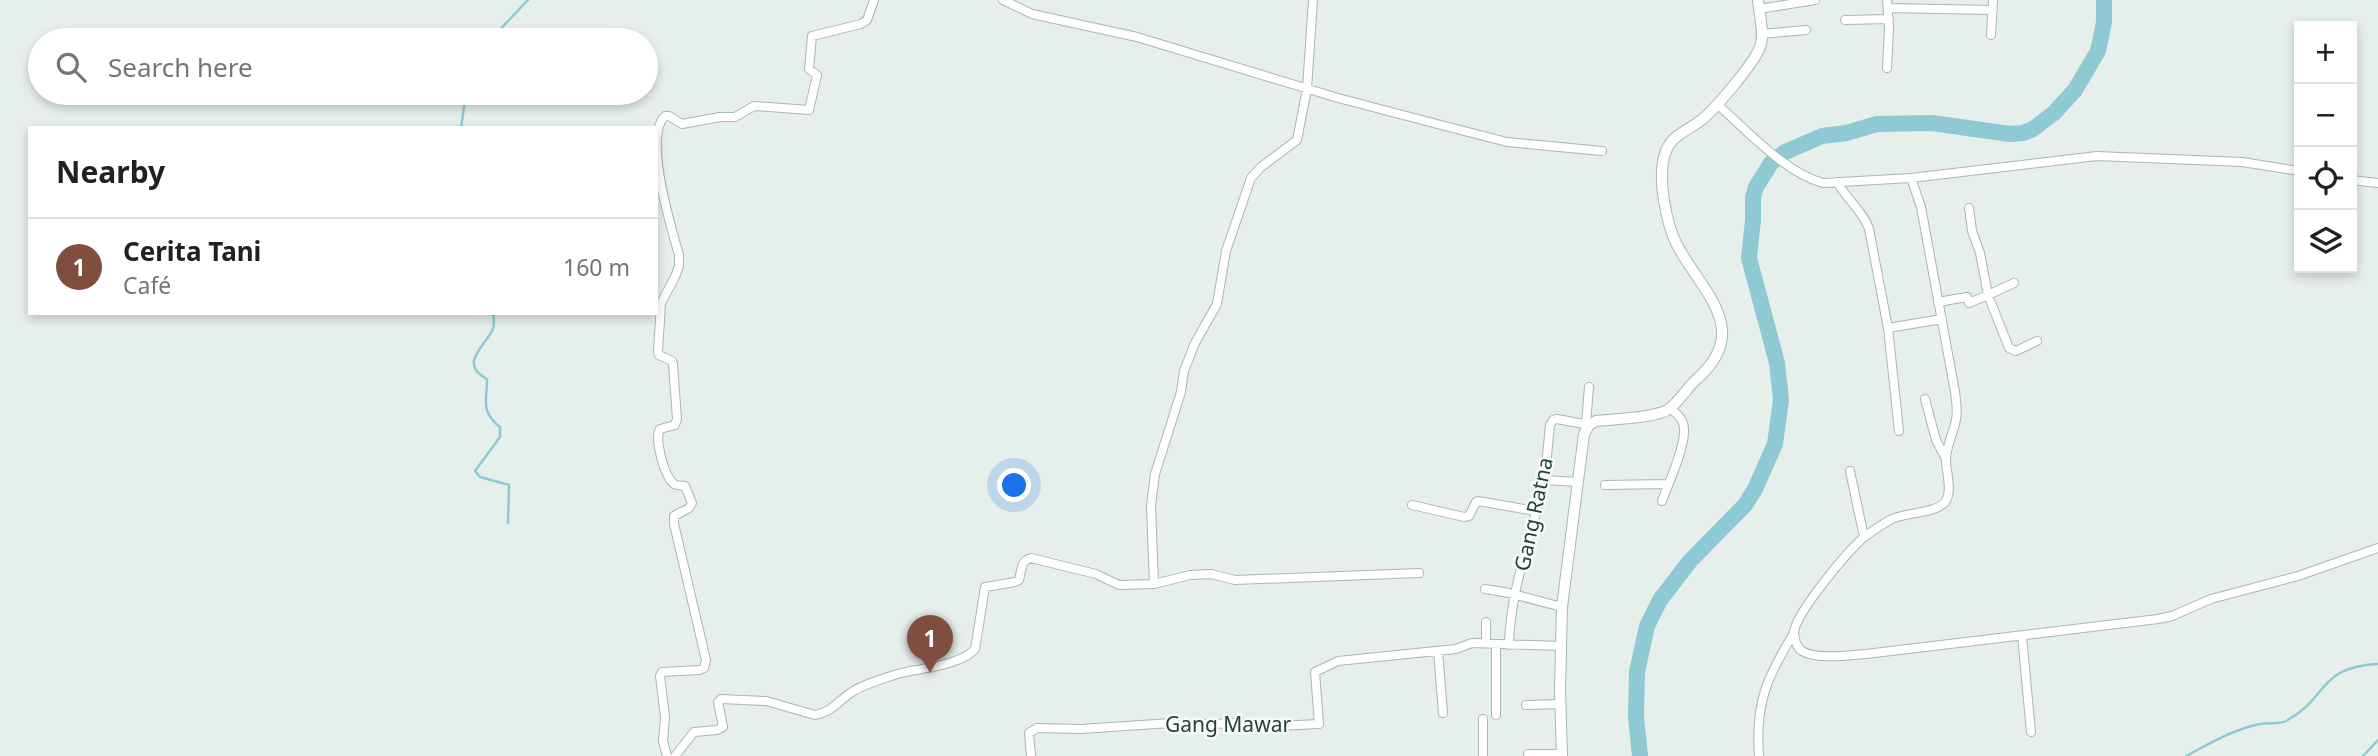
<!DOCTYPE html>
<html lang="en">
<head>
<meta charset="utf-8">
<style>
  :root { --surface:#fff; --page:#f6f6f6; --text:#202124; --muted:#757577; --line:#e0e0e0; --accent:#7f4e3f }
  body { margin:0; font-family:"Noto Sans",sans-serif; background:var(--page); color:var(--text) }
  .controls { position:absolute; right:21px; top:21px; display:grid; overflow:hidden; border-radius:0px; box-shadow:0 4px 10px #0003 }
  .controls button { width:63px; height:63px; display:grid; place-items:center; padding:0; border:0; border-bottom:2px solid var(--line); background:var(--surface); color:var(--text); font:35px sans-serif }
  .you { position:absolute; left:1015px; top:486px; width:24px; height:24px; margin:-18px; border:5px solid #fff; border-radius:50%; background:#1a73e8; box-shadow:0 0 0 10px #1a73e833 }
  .badge { display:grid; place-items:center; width:46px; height:46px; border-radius:50%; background:var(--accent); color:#fff; font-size:23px; font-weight:700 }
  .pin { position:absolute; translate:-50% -58px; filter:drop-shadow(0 2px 4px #0008) }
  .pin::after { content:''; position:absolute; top:37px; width:24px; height:21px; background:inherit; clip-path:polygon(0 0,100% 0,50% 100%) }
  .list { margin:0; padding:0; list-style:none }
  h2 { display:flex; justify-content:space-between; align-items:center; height:91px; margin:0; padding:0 28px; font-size:30px }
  h2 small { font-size:23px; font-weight:400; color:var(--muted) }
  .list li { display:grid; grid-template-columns:46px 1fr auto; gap:21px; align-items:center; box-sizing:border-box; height:98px; padding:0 28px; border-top:2px solid var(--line) }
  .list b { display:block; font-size:26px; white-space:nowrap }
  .list p { margin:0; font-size:23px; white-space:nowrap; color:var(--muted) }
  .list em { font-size:23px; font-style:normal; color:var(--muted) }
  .icon { flex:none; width:38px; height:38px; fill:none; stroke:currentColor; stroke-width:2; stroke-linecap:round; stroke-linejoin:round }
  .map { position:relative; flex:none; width:2378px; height:756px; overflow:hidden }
  .search { position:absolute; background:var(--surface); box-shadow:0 4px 10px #0003; left:28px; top:28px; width:630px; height:77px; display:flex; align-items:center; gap:18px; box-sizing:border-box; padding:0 24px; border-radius:38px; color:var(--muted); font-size:26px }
  .panel { position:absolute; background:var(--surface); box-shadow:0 4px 10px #0003; left:28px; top:126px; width:630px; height:189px; border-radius:0px }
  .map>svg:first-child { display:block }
</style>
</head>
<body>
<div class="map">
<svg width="2378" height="756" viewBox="0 0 2378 756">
  <rect width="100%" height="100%" fill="#e6efeb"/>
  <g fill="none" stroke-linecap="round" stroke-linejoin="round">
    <!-- stream -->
    <path stroke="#8ec9d4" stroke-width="2.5" d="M490 40 528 0
      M461 128 466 93
      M493 313C494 319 495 326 492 331 483 348 459 364 487 379 487 401 480 411 500 427V437L475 471 480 477 509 485 508 523
      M2186 756C2209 744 2234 729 2260 724 2269 722 2278 725 2286 721 2329 698 2317 667 2378 664
      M2363 756 2378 740"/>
    <!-- river -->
    <path stroke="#8ec9d4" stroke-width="16" d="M1640 756 1636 717 1637 672 1647 626 1660 600 1690 561 1745 505 1755 489 1775 444 1781 400 1777 363 1749 258 1753 220V197L1756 187 1771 163 1785 152 1822 136 1846 133 1877 124 1932 123 2010 134 2023 133 2033 129 2054 113 2075 90 2098 51 2104 22V0"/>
    <!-- street casing -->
    <g stroke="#a8b8b2" stroke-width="10">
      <path id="street" d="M1003 0 1032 14 1137 37 1338 98 1441 125 1507 142 1602 151
        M1888 8 1993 10
        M1759 9 1815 0
        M1845 20 1889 19
        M1761 34 1806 30
        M1991 35 1993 0
        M1887 68 1889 29 1887 0
        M1718 105C1748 131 1784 172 1823 183L1911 178 1921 207 1955 392C1956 401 1958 410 1956 419 1954 432 1946 446 1946 460 1946 472 1953 492 1945 502 1935 514 1904 512 1890 520 1881 525 1871 532 1863 538 1847 552 1796 613 1794 632 1794 639 1797 648 1802 651 1816 660 1850 655 1866 654L2158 619 2172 616 2211 599 2298 576 2378 548
        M1911 178 2097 156 2242 162 2299 171
        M2352 180 2378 183
        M1837 182C1846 198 1864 213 1869 229L1888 328 1899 431
        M2014 283 1988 295 2009 348 2016 351 2037 341
        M1938 302 1967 297 1969 303 1988 295 1980 253 1972 231 1969 208
        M1888 328 1942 319
        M1925 399 1936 440 1945 457
        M1586 423 1589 387
        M1850 471 1864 537
        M1544 480 1578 482
        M1605 485 1668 484
        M1662 501C1668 484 1691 436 1682 421 1680 416 1674 412 1671 408
        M1412 505 1464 517 1469 516 1476 502 1478 501 1535 511
        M1154 584 1190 575 1211 574 1235 580 1419 573
        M1485 589 1509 593 1562 607
        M1486 622V643
        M2022 636 2031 732
        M1509 645C1510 588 1533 534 1544 479 1547 462 1548 443 1550 425L1553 420 1557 419 1589 425
        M1438 651 1443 713
        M1526 705 1560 704
        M1496 715V645
        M1528 754H1562
        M667 756 663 741 665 717 660 676 662 672 699 670 704 668 706 660 674 524V516L689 508 692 503 685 486C682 485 676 486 674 484 664 476 654 438 660 429L675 425 677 419 673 364 672 361 659 355 658 352 661 303 675 277 679 266V255C671 227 643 137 665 116H669L682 124 720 117H735L754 106 809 110 817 75 809 69 812 36 861 24 867 20 874 0
        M675 756 694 732 717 730 723 727 718 702 721 699 766 701 815 715C832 712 838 701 852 692 864 684 883 679 897 674 919 668 960 666 975 649L985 587 1015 582 1019 580C1022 570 1020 561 1031 558L1096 574 1119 585 1154 584 1151 506 1155 474 1181 392 1184 371 1195 343 1217 304 1226 251 1251 178 1261 167 1297 140 1307 89 1313 0
        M1031 756 1029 733 1037 728 1081 729 1171 723 1180 725 1242 723 1277 726 1319 724 1315 672 1338 661 1456 649 1472 643 1560 646
        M1483 756V719
        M1759 756C1755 703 1767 677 1794 633"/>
    </g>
    <!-- secondary casing -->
    <g stroke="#a4bbb3" stroke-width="12">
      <path id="secondary" d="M1562 756 1560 689 1562 607 1584 434 1589 425 1596 421C1613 419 1657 418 1669 409 1680 401 1687 387 1698 378 1752 329 1702 292 1677 245 1666 223 1658 180 1664 157 1669 136 1684 133 1700 121 1713 112 1755 62 1760 47 1765 34 1759 14 1758 0"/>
    </g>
    <!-- street -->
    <use href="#street" stroke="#fff" stroke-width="8"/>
    <!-- secondary -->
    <use href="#secondary" stroke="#fff" stroke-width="10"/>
  </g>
  <g text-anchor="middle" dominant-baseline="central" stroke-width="5" stroke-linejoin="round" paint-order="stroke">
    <!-- street labels -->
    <g font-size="21" fill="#24423a" stroke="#f7fbf9">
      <text transform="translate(1533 514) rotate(-78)">Gang Ratna</text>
      <text x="1228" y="724">Gang Mawar</text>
    </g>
  </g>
</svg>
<div class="controls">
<button>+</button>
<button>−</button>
<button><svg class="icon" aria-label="locate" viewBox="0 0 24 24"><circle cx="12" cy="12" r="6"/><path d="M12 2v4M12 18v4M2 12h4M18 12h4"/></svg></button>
<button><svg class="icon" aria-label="layers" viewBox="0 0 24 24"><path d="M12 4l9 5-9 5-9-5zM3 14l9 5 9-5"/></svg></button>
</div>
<div class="you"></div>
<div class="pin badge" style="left:930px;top:673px">1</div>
<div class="search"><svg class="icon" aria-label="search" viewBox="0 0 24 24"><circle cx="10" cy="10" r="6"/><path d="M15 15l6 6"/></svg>Search here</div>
<section class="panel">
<h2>Nearby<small></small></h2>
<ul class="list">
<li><span class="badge">1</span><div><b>Cerita Tani</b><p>Café</p></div><em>160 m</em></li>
</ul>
</section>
</div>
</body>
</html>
